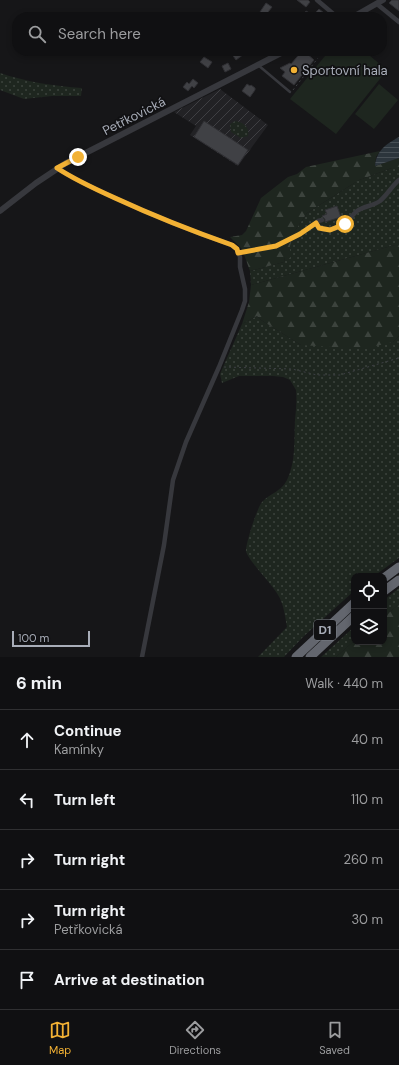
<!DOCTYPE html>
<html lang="en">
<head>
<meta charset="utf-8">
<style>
  :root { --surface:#101012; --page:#19191b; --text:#f1f3f6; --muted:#9c9d9f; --line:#303032; --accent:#f2b134 }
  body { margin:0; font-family:"DM Sans",sans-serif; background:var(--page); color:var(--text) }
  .controls { position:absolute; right:12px; bottom:12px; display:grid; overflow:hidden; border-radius:8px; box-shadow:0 2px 6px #0003 }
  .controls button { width:36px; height:36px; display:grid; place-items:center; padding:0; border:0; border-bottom:1px solid var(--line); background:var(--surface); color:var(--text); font:20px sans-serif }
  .scale { position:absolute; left:12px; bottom:10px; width:78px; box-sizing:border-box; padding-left:4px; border:2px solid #a8adb8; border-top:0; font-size:11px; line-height:14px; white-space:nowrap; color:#a8adb8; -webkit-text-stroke:3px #111113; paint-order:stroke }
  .stop { position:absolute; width:12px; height:12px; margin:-9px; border:3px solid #f2b134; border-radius:50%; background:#fff }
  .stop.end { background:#f2b134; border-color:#fff; box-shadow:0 1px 4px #0008 }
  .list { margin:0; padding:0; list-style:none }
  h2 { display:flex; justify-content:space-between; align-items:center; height:52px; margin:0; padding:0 16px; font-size:17px }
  h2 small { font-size:13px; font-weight:400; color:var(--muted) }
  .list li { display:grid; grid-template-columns:26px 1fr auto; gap:12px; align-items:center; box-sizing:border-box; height:60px; padding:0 16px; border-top:1px solid var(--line) }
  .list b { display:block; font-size:15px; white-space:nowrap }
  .list p { margin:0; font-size:13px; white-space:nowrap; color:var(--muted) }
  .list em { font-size:13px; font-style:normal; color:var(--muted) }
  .icon { flex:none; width:22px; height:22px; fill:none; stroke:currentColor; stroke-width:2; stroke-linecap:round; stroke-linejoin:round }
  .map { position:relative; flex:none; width:399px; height:657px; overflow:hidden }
  .search { position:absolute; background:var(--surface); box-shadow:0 2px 6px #0003; left:12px; right:12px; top:12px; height:44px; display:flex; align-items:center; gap:10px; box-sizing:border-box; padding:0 14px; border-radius:16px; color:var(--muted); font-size:15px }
  .sheet { height:352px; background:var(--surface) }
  nav { display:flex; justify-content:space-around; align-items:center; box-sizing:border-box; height:56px; border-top:1px solid var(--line); background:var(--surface); font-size:11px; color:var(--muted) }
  nav a { display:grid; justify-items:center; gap:2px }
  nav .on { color:var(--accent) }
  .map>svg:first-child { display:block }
</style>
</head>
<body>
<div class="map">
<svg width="399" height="657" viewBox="0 0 399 657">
  <defs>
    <pattern id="industrial-furrows" width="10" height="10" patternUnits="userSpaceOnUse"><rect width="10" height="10" fill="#222225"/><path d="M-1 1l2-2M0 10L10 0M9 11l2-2" fill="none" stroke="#3f3f43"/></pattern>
    <pattern id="grass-dots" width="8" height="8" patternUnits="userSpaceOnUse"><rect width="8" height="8" fill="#1e261f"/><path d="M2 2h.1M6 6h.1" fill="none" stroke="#3c433d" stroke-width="1.8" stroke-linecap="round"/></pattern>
    <pattern id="forest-firs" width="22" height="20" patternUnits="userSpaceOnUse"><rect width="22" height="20" fill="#1e261f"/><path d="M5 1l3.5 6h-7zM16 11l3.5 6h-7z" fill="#3c433d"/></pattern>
    <pattern id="water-rules" width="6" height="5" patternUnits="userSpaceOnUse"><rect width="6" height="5" fill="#2c353c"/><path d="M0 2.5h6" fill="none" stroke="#485056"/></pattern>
  </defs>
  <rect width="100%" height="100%" fill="#161618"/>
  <!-- industrial -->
  <path fill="url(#industrial-furrows)" d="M220 89 268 125 238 166 190 135 196 126 174 112Z"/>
  <!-- grass -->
  <path fill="url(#grass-dots)" d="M0 73C27 82 54 86 82 88L81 96H52L24 99 0 90Z
    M235 121C243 122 250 127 248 136L241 138 231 132 230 124Z
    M392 168H399V245H395L251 285 250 271 284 262 285 257 294 232 307 213 359 180Z
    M257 316 261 320 301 345 393 342 399 336V558L374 576H354V591L303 637 284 657H258L287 627C285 617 284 604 278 595 273 585 247 559 246 551 246 543 257 508 262 502 270 493 281 492 287 480 296 462 294 440 295 420 296 410 297 400 296 390L290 380 283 377 273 376H239L222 383 220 374 242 324Z
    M399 588V604L384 617V600Z
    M354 627V641L336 657H321Z"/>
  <!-- forest -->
  <path fill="url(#forest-firs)" d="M380 151 376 157 375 166 399 158V168H392L359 180 307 213 294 232 290 246V258L285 257 284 262 250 271 242 249 230 237 242 235 246 231 261 198 288 177 297 174 306 167Z
    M395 245H399V336L393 342 363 349 301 345 261 320 257 316 242 324 249 302 251 285Z
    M399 604V657H336L354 641 384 642V617Z"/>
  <!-- garden -->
  <path fill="#1e261f" d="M329 51H364L387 70 336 134 290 99Z
    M379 84 398 100 374 129 355 114Z"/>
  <!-- water -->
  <path fill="url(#water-rules)" d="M399 137V158L375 166C376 151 386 144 399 137Z"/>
  <!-- building -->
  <path fill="#404145" stroke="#303034" d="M297 0H308L310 2 306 7Z
    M392 0H399V11L389 3Z
    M266 3 272 7 265 16 260 12Z
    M319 9 324 13 320 17H302L306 11 313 15Z
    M233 51H242L244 54 236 60 231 53Z
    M302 51H304L314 60 294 85 282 76 285 72 280 68 290 63 291 64Z
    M204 57 212 62 208 68 200 62Z
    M228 63 231 69 225 72 222 66Z
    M193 79 198 83 194 88 192 86 188 91 183 87 187 82 189 84Z
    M247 84 250 86 251 85 255 88V90L250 97 242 91Z
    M204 121 248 150 238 165 194 137Z
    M337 206 341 217 325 222V219L322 216 327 214 325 210Z"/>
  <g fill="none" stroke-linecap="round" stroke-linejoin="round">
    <!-- path -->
    <path stroke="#3d3f44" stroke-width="1" stroke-dasharray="2 3" stroke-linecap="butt" d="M293 90 318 58
      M244 252 276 246 301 234 312 226
      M224 367 292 369 317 375H340L399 358"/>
    <!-- service -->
    <path stroke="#37383d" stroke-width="2.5" d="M315 51 317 54
      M258 65 290 92"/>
    <!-- minor -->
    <path stroke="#37383d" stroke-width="4.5" d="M317 0 337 17
      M377 4 399 22
      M57 168C75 180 95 189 115 198 154 216 191 231 232 245L237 249 240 257V267L245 289V301L242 310 219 367 186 442 173 480 164 545 142 657
      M322 220 318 221 316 223C320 235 340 228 346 223 350 219 353 214 357 211 364 206 373 206 380 201 387 195 392 186 399 180"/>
    <!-- tertiary -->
    <path stroke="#37383d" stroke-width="6" d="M353 17 383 0
      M0 211 36 183 66 163 285 51"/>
    <!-- motorway -->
    <path stroke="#63666e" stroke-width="9" d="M384 578 399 567
      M384 591 399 580
      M296 657 354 603
      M310 657 354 616"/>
  </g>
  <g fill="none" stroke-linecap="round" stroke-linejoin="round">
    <!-- route -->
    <path stroke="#f2b134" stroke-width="5" d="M78 157 57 168C75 180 95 189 115 198 154 216 192 231 232 245L237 249 238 253 276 246 300 234 316 223 319 228 330 230 345 224"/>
  </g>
  <!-- markers -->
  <circle fill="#f2b134" stroke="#111113" stroke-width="1.5" cx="294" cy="70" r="4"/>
  <g text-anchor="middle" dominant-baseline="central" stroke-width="3.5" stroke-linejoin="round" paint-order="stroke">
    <!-- shield labels -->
    <rect fill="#111113" stroke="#7b7e86" stroke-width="1" x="314" y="620" width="22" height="20" rx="3"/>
    <g font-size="12" font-weight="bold" fill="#a8adb8">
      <text x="325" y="630">D1</text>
    </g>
    <!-- poi labels -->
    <g font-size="13" fill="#a8adb8" stroke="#111113" text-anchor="start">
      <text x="302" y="70">Sportovní hala</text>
    </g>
    <!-- street labels -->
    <g font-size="13" fill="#a8adb8" stroke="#111113">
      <text transform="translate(134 116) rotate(-27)">Petřkovická</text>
    </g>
  </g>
</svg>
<div class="controls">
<button><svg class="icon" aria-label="locate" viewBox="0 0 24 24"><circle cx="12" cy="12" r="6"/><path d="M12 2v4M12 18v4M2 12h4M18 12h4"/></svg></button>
<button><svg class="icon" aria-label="layers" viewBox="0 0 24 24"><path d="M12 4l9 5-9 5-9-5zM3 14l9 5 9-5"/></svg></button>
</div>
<div class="scale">100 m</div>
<div class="stop" style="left:345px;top:224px"></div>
<div class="stop end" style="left:78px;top:157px"></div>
<div class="search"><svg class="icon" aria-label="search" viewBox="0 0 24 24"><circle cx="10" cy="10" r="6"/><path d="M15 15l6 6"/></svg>Search here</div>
</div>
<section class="sheet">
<h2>6 min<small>Walk · 440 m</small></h2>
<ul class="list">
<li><svg class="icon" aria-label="ahead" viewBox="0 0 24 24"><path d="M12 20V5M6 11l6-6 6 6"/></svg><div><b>Continue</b><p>Kamínky</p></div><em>40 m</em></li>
<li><svg class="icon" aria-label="left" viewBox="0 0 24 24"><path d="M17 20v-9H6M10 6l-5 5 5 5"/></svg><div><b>Turn left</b></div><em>110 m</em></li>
<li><svg class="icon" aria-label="right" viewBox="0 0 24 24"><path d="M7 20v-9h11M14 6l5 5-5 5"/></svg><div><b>Turn right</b></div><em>260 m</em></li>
<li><svg class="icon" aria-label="right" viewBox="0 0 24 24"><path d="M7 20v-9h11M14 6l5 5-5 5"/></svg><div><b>Turn right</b><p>Petřkovická</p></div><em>30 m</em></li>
<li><svg class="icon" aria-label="arrive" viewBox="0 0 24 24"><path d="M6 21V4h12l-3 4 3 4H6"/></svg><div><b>Arrive at destination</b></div></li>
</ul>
</section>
<nav>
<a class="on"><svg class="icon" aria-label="map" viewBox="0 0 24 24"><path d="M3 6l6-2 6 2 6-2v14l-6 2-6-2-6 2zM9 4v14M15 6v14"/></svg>Map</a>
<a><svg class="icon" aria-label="directions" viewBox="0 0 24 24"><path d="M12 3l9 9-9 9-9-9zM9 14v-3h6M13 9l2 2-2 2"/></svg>Directions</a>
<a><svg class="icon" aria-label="saved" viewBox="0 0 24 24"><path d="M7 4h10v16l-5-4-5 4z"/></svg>Saved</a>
</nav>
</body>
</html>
